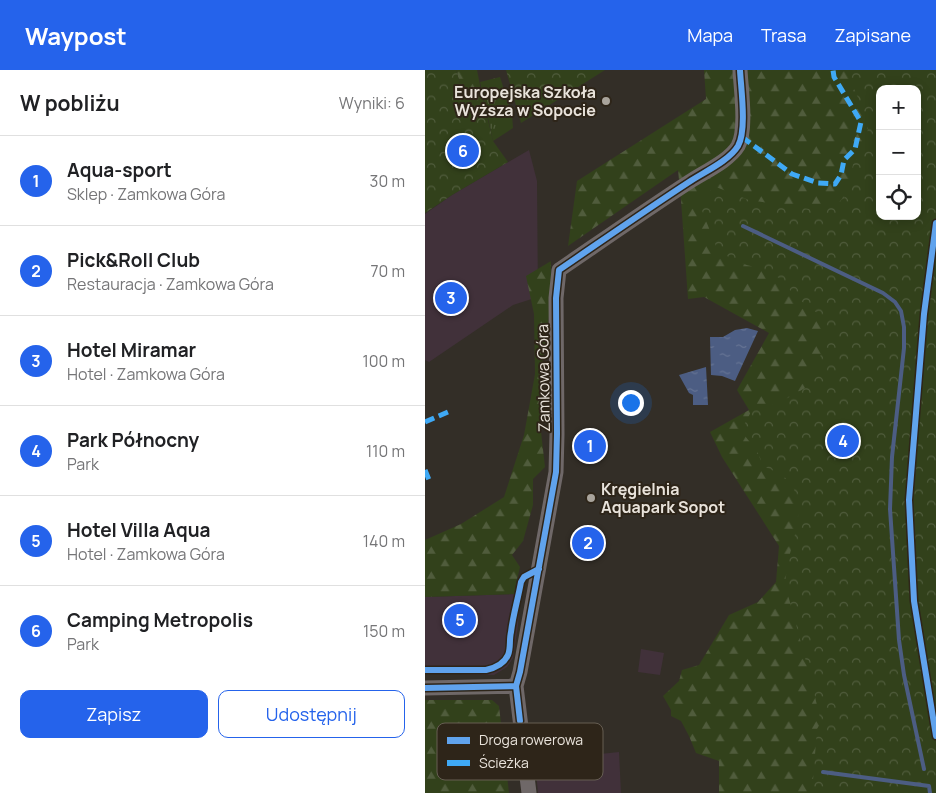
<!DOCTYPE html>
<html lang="pl">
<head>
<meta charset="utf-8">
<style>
  :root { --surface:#fff; --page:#f2f2f2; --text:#202124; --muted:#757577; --line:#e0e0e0; --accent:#2563eb }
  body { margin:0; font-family:Manrope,sans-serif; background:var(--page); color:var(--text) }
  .controls { position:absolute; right:15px; top:15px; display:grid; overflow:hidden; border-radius:10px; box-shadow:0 2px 12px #0003 }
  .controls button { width:45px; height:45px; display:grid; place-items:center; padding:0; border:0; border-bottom:1px solid var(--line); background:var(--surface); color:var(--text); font:25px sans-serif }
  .you { position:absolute; left:205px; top:332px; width:18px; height:18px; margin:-12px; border:4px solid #fff; border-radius:50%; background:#1a73e8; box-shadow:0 0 0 8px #1a73e833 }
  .badge { display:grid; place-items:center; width:32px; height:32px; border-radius:50%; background:var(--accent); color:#fff; font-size:16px; font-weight:700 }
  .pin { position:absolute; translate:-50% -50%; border:2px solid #fff; box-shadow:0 1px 5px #0006 }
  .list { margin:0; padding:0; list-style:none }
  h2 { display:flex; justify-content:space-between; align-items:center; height:65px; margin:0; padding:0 20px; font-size:21px }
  h2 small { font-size:16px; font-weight:400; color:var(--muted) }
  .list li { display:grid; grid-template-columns:32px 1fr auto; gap:15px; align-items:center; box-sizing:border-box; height:90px; padding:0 20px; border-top:1px solid var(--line) }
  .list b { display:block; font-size:19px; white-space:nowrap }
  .list p { margin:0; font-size:16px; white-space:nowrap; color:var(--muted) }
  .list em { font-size:16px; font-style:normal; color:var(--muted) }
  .actions { display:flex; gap:10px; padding:15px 20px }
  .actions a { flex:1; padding:11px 0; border:1px solid var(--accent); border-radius:10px; text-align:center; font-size:18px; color:var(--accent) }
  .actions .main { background:var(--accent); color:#fff }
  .icon { flex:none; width:28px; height:28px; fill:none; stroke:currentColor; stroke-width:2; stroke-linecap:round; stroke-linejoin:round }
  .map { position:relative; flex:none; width:511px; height:723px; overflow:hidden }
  header { display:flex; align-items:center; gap:30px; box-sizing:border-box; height:70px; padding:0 25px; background:var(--accent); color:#fff }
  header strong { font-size:24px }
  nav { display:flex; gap:28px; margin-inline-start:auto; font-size:18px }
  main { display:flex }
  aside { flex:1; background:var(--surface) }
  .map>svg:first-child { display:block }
</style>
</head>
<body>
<header>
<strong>Waypost</strong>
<nav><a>Mapa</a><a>Trasa</a><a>Zapisane</a></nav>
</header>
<main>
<aside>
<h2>W pobliżu<small>Wyniki: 6</small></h2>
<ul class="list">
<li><span class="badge">1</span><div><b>Aqua-sport</b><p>Sklep · Zamkowa Góra</p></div><em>30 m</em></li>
<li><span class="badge">2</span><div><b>Pick&amp;Roll Club</b><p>Restauracja · Zamkowa Góra</p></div><em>70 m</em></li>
<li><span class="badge">3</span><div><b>Hotel Miramar</b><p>Hotel · Zamkowa Góra</p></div><em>100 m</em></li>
<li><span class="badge">4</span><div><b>Park Północny</b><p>Park</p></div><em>110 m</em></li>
<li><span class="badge">5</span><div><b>Hotel Villa Aqua</b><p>Hotel · Zamkowa Góra</p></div><em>140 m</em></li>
<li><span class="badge">6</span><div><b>Camping Metropolis</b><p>Park</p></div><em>150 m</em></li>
</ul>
<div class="actions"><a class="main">Zapisz</a><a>Udostępnij</a></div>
</aside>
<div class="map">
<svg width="511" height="723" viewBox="0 0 511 723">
  <defs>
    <pattern id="grass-tufts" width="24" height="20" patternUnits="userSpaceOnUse" patternTransform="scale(1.25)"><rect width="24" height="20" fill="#32411b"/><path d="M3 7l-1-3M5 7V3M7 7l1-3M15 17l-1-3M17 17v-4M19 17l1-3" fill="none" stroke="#505c3c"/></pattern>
    <pattern id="forest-firs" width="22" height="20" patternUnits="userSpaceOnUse" patternTransform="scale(1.25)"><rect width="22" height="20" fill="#32411b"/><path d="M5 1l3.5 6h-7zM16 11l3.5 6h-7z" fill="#505c3c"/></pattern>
    <pattern id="park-crowns" width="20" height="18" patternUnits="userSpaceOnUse" patternTransform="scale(1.25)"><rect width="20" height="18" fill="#32411b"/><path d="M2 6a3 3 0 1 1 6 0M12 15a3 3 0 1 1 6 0" fill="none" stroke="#505c3c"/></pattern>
    <pattern id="water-ripples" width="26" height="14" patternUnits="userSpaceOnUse" patternTransform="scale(1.25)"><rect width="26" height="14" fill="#4c5d83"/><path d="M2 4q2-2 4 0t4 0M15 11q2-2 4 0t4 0" fill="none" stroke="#667494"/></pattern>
  </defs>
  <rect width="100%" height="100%" fill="#332e27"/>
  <!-- commercial -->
  <path fill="#41313a" d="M104 80 112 111 113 227 88 235 4 292 0 290V144L27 125Z
    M91 524 94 540 93 556 88 588 82 597 69 605 0 603V527Z
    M216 579 239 583 235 605 213 602Z
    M194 682 196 723H113L110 691Z"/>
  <!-- grass -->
  <path fill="url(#grass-tufts)" d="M75 7 87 45 88 58 68 71 55 12Z"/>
  <!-- forest -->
  <path fill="url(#forest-firs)" fill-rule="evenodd" d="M31 0H52L57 25 37 20Z
    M279 0H511V723H294V691L271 683 264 666 256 651 246 646V640L238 626 254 611 257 600 274 595 304 545 333 532 351 512 354 476 297 387 285 362 324 340 312 320 344 263 279 227 263 229 256 130 253 100 143 176 152 111 281 29ZM455 19H492V146H455Z
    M126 191V232L116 304 117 325 115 353 120 397 108 409V435L98 471 87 485 95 497 90 518 91 524 0 527V470L36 454 79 427 99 365 110 304 109 244 101 206Z
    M0 630H67L74 636 84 723H0Z"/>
  <!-- park -->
  <path fill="url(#park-crowns)" fill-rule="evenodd" d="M0 0H31L37 20 57 25 68 71 83 92 27 125 0 143Z
    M81 0H180L96 53Z
    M423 0H511V723H387L392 659 396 652 386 610 360 514 363 490 369 470 374 440 369 419 358 405 338 396 332 381 316 361 327 340 354 333 380 318 391 299 396 284 401 263 398 247 385 238 370 226 356 209 334 198 309 192 291 176 274 133 278 125 291 117 324 130 392 140 411 134 423 125 428 94 442 76 443 50 425 10ZM455 19H492V146H455Z"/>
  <!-- water -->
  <path fill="url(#water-ripples)" d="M322 258 333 261 310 311 297 306 286 305 285 267H298L310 260Z
    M281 297 283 335H268V325L264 323 254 305Z"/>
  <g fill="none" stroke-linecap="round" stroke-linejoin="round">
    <!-- stream -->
    <path stroke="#4c5d83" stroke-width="4" d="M318 156 458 223 470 232 476 241 479 257V278L467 387 465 439 474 570 479 605 499 699
      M398 702 504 716 505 723"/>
    <!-- minor -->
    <path stroke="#6f6868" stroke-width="15" d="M0 618 91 616
      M104 723 91 616 95 602 131 402 132 364 131 228 134 200C178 170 221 140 264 112 279 102 304 91 313 76 322 60 316 19 315 0"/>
    <!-- quiet -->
    <path stroke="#3fa9f5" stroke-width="5" stroke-dasharray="10 5" stroke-linecap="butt" d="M317 67 367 104 393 113 410 114 416 105 419 90 430 79 436 52 409 7 408 0
      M0 352 23 342
      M0 400 4 410"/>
    <!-- cycleway casing -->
    <g stroke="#2e2519" stroke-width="9">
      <path id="cycleway" d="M511 153 499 244 484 430 489 531 511 666
        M0 600H61C70 598 79 594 83 585 86 578 84 570 86 562 88 545 93 529 96 512L99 507 114 499
        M0 618 91 616
        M95 651 91 616 95 602 131 402 132 364 131 228 134 200C178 170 221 140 264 112 279 102 304 91 313 76 322 60 316 19 315 0"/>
    </g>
    <!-- cycleway -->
    <use href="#cycleway" stroke="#60a3ed" stroke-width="6"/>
  </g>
  <!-- markers -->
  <g fill="#a9a49c" stroke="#2e2519" stroke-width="2">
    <circle cx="181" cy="31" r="5"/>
    <circle cx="166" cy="428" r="5"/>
  </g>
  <g text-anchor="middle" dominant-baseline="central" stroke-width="4" stroke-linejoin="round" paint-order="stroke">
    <!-- poi labels -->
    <g font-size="16" font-weight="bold" fill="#e9e3db" stroke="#2e2519" text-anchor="end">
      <text x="171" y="22">Europejska Szkoła<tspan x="171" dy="18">Wyższa w Sopocie</tspan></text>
      <text x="176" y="419" text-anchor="start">Kręgielnia<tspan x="176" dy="18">Aquapark Sopot</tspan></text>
    </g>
    <!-- street labels -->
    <g font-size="16" fill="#e9e3db" stroke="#2e2519">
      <text transform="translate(118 308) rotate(-91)">Zamkowa Góra</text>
    </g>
  </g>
  <!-- legend -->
  <rect x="12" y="653" width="166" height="57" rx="8" fill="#2e2519" stroke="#665e53" stroke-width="1"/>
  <rect x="22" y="667" width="23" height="7" fill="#60a3ed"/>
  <rect x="22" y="690" width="23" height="6" fill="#3fa9f5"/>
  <g font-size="14" fill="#e9e3db">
    <text x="54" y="675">Droga rowerowa</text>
    <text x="54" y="698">Ścieżka</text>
  </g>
</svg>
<div class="controls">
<button>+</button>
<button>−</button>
<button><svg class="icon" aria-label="locate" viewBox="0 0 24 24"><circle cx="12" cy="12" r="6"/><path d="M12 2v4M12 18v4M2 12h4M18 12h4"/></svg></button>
</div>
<div class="you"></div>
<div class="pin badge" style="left:165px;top:376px">1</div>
<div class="pin badge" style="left:163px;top:473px">2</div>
<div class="pin badge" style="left:26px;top:228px">3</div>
<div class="pin badge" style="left:418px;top:371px">4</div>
<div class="pin badge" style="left:35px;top:550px">5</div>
<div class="pin badge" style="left:38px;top:81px">6</div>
</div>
</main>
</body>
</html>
